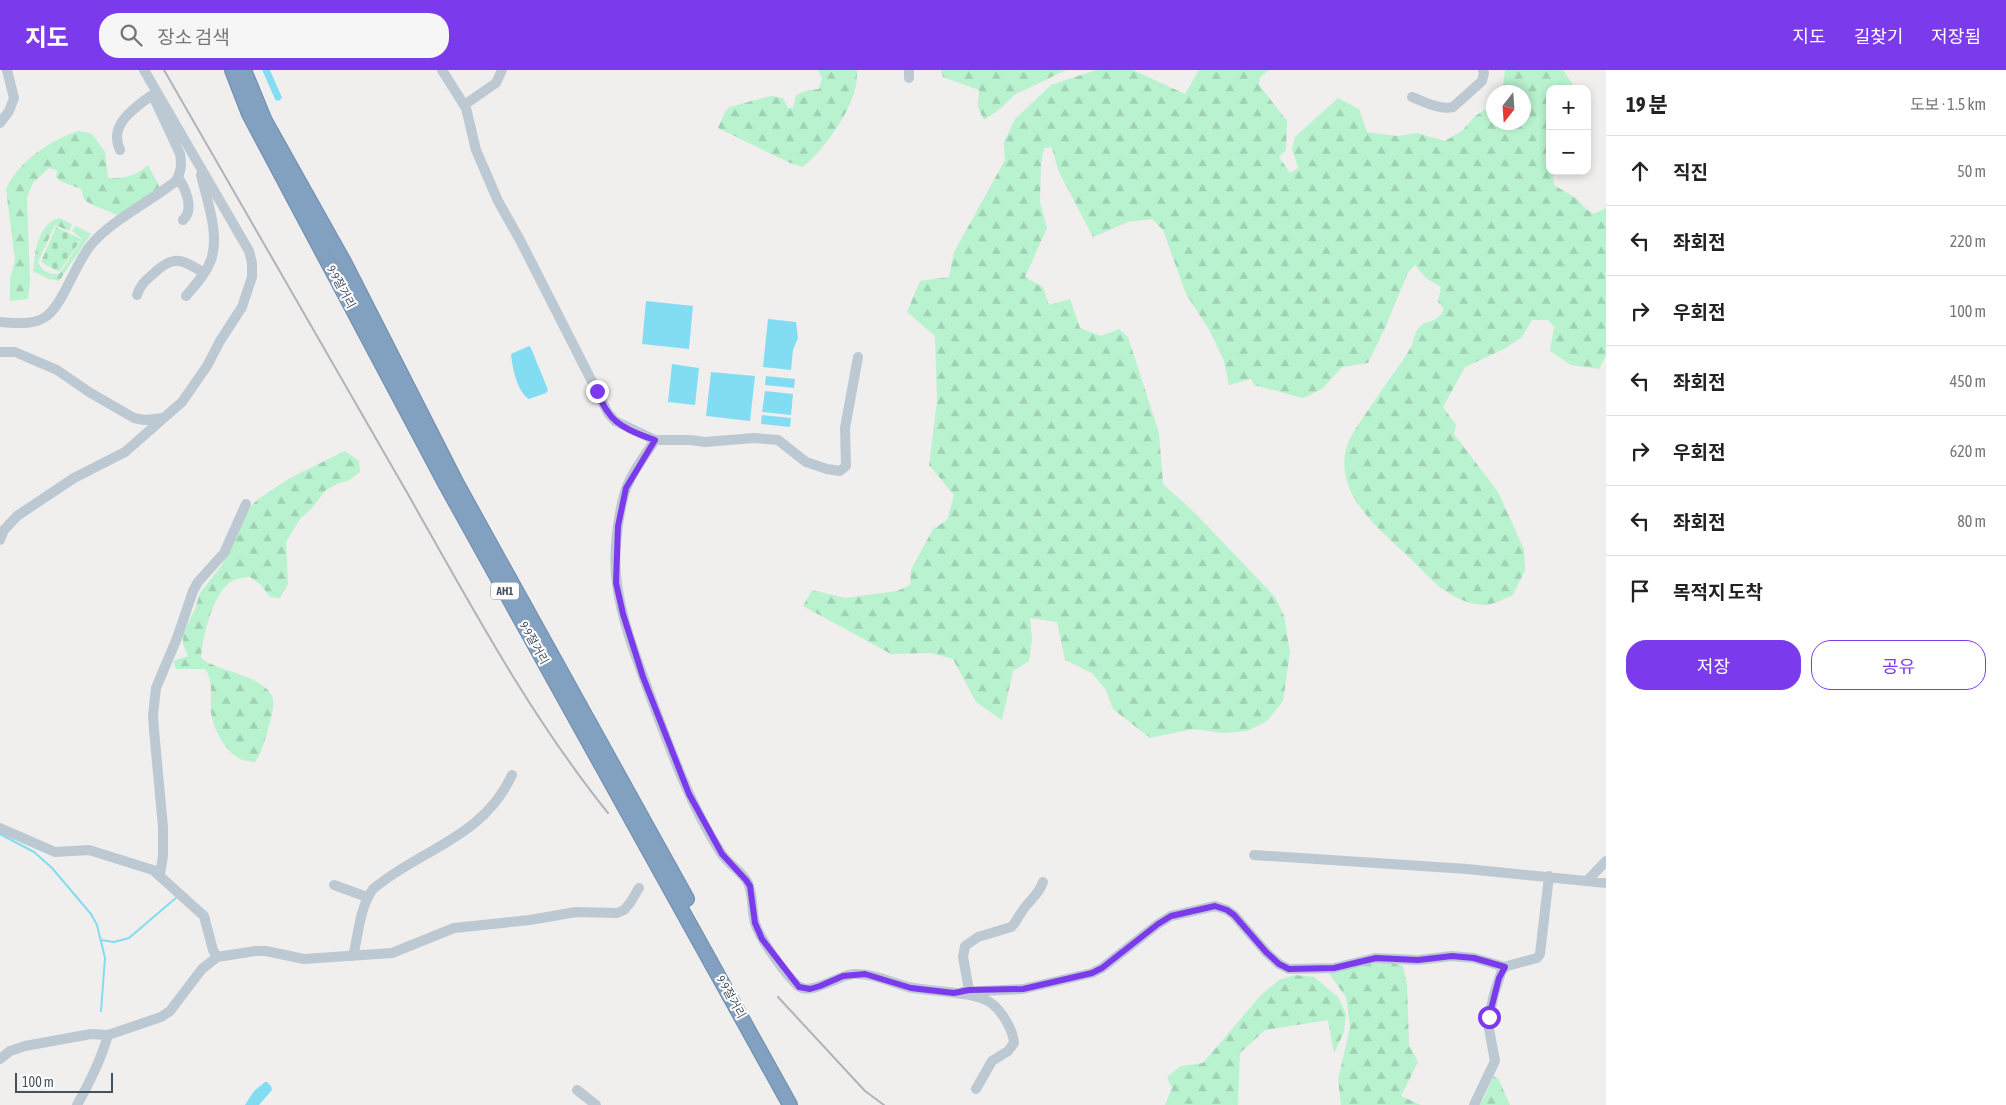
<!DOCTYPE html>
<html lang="ko">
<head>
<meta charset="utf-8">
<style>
  :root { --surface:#fff; --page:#f6f6f6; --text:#222; --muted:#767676; --line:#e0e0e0; --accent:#7c3aed }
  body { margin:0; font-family:"Asap Condensed","Noto Sans KR",sans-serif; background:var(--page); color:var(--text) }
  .controls { position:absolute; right:15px; top:15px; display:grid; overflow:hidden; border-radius:10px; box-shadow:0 2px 8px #0003 }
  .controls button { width:45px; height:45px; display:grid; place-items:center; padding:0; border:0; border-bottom:1px solid var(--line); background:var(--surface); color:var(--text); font:25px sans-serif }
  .compass { position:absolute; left:1486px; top:15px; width:45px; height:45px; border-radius:50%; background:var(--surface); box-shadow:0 2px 8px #0003; rotate:197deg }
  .scale { position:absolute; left:15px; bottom:12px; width:98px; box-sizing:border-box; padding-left:5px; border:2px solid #45525d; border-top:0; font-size:14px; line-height:18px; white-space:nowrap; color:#45525d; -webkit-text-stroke:4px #fff; paint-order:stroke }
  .stop { position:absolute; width:15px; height:15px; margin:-11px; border:4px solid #7c3aed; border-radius:50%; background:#fff }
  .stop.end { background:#7c3aed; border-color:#fff; box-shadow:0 1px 5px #0008 }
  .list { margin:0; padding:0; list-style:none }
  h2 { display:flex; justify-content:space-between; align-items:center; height:65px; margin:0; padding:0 20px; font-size:21px }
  h2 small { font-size:16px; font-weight:400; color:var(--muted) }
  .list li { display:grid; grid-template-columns:32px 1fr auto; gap:15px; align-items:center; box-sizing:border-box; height:70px; padding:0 20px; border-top:1px solid var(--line) }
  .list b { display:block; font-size:19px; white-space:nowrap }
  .list em { font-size:16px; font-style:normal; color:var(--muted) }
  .actions { display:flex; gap:10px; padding:15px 20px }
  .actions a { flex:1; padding:11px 0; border:1px solid var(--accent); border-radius:20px; text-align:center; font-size:18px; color:var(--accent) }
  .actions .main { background:var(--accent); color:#fff }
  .icon { flex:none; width:28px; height:28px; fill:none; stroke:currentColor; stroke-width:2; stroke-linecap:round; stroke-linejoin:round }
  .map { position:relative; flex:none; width:1606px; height:1035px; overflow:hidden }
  header { display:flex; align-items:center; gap:30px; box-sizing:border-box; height:70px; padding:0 25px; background:var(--accent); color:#fff }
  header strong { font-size:24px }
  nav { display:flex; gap:28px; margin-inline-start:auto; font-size:18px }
  .search { width:350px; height:45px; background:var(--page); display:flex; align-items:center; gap:12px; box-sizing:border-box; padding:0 18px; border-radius:20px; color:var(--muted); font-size:19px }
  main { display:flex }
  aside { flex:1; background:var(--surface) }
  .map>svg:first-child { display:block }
</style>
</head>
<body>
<header>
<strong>지도</strong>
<div class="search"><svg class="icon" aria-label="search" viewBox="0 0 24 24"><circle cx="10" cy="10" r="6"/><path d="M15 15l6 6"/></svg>장소 검색</div>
<nav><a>지도</a><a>길찾기</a><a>저장됨</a></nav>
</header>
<main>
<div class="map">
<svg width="1606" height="1035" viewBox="0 0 1606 1035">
  <defs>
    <pattern id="forest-firs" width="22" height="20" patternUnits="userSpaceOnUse" patternTransform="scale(1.25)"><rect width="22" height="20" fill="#b8f2ce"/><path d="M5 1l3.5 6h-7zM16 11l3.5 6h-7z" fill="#a0d1b3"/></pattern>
    <pattern id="cemetery-stones" width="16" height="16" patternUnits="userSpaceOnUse" patternTransform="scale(1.25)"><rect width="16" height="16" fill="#b8f2ce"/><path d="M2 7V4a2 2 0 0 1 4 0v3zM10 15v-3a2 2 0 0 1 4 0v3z" fill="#a0d1b3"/></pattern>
  </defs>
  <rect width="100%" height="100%" fill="#f1eeee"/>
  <!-- forest -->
  <path fill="url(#forest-firs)" d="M818 0H857C860 31 826 78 803 97L790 93 718 58 724 44 729 37 771 26 783 28 788 38H793L796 25 808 20 819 19 822 8Z
    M941 0H1066L1014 25 1001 38 984 50 978 37 979 20 943 7Z
    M1096 0H1133L1185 24 1199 0H1269L1260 7 1259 15 1287 51 1286 80 1279 87 1290 103 1298 98 1292 78 1295 67 1338 28 1359 39 1367 62 1398 66 1417 63 1445 71 1463 60 1474 47 1493 34 1494 52H1524V22H1502L1505 0H1563L1576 19H1550V101H1568L1553 106 1554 115 1577 129 1586 139 1594 144 1606 138V286L1599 299 1571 295 1550 281 1554 257 1548 250H1532L1522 267 1504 279 1465 297 1443 337 1456 355 1454 364 1498 422 1524 479 1525 500 1513 525C1505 528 1493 535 1485 535 1457 534 1435 515 1418 496 1388 465 1334 430 1346 379 1350 363 1370 339 1379 324 1390 308 1402 293 1411 277 1414 271 1414 264 1418 259 1426 248 1437 255 1444 239L1438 232 1441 217 1426 208 1415 195 1408 202 1385 258 1368 293 1342 297 1322 319 1303 328 1254 315 1251 309 1229 315 1224 291 1210 261 1186 224 1163 160 1152 149 1128 152 1093 167 1058 100 1052 77 1044 78 1041 94 1040 132 1047 158 1025 207 1043 217 1049 235 1070 229 1080 258 1101 266 1119 259 1128 267 1159 363 1163 414 1195 443 1275 527 1284 546 1290 582 1283 631 1267 651 1247 661 1223 663 1193 659 1150 668 1113 639 1106 620 1092 603 1065 590 1057 552 1030 548 1032 569 1029 591 1013 601 1002 650 976 632 953 589 930 583 891 584 803 536 812 520 845 528 897 521 910 515 911 500 933 459 947 450 954 425 929 395 937 331 935 266 907 242 920 211 949 207 954 182 1005 90 1004 72 1015 49 1051 15Z
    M79 61 92 64 105 82 108 108C124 109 136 106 148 95L161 119 119 146C112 142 88 134 85 130 82 127 83 123 81 119L60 111 56 107 57 100 49 98 33 113 27 127 30 212 28 229 10 231V209L15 190 6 119C18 92 51 69 79 61Z
    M59 148 72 154 69 161 55 155 38 192C42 201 50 206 60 203L81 170V168L72 161 76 156 91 164 59 211 49 209 33 201C35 182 38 154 59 148Z
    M345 381 359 391 360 402 348 411 339 413 326 420 312 438 300 449 286 472 288 514 280 528 270 527 261 515 250 507C241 508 235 508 228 514 212 527 202 569 201 588 218 602 262 605 272 626 275 634 272 644 270 652 266 666 263 680 255 692 251 691 246 692 243 690 226 684 213 659 211 642 210 627 214 612 205 599H176L173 591 188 586 183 574V563L195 539 200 523 222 495 232 476 248 439 257 430 290 408Z
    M1380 890 1403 896 1407 915 1409 975 1418 992 1401 1026 1421 1035H1341L1338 1010 1350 957 1346 927 1328 902Z
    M1295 905 1314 907 1338 927 1346 944 1344 962 1334 983 1328 950 1265 960 1240 983 1238 1035H1165L1172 1018 1167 1007 1181 996 1203 993 1261 925 1279 910Z
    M1494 1006 1498 1008 1510 1035H1479L1484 1028Z"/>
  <!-- cemetery -->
  <path fill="url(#cemetery-stones)" d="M56 157 81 169 59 202 41 192Z"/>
  <!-- water -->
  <path fill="#82ddf3" d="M646 231 693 236 689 279 642 274Z
    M768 249 796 252 798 268 793 280 791 300 763 297Z
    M529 276 531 278 548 320 546 323 529 329C517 322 512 296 511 284Z
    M672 294 699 298 695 335 668 332Z
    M711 302 755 306 750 351 706 346Z
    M766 306 795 309 794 318 765 315Z
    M765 321 793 324 791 345 762 342Z
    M762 345 791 348 790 357 761 354Z
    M265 1012H267L271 1016 272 1020 259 1035H245L254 1021Z"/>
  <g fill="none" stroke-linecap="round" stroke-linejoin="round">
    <!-- stream -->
    <path stroke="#82ddf3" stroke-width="2" d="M0 764 34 782 52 798 91 844 97 855 105 888 101 941
      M101 870 114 872 129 868 177 827"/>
    <!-- canal -->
    <path stroke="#82ddf3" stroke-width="7" d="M266 0 278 27"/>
    <!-- highway casing -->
    <g stroke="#6d8cad" stroke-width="16">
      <path id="highway" d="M232 0 249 44 446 415 790 1035
        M244 0 265 51 344 192 457 414 687 829"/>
    </g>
    <!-- minor -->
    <path stroke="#bdc9d2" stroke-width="10" d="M442 0 466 38 476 80 498 131 520 170 608 343 615 351 655 370H690L705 372 754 368 778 370 806 392 827 399 840 401 846 396 845 358 858 287
      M909 0V8
      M1412 27C1425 32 1439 40 1453 37L1482 11 1484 3 1483 0
      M464 35 496 13 502 0
      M0 53 9 41 14 28 7 0
      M120 80C108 55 134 38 152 25
      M178 107C185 118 195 139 183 150
      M137 225C140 215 145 211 153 204 174 184 181 189 204 203
      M186 226C195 215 206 204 211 190 220 164 207 131 201 105
      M0 252C16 253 35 256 48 245 64 231 75 195 90 176 109 152 151 131 176 111 181 102 182 95 180 84L153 26
      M0 282H15L57 300 89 322 134 348 144 350 163 348
      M655 370C644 387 629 406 624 425 617 451 613 488 617 514 622 553 638 592 651 628 671 681 690 735 721 783 728 794 741 801 747 811 754 823 751 840 755 853 759 868 786 905 798 916 811 926 838 905 854 904 872 903 890 912 908 917 930 922 974 921 991 933 1002 941 1013 960 1014 973L1008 981 992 991 976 1019
      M0 470 4 460 17 446 74 408 125 382 182 332 207 296 220 271 242 237 252 207V193L249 181 144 0
      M0 758 55 782 89 780 153 800 204 846 213 880 217 887
      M1254 785 1467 799 1606 813
      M160 804 163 786V757L154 660 153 645 156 618 177 568 193 521 198 512 224 483 246 434
      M1588 810 1606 791
      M334 815 367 827
      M353 886C359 863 359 839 373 819 422 778 482 769 512 705
      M969 920 963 887 965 876 978 867 1011 857C1016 853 1017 848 1021 843 1028 831 1039 825 1043 812
      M962 922 1023 919 1092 903 1102 898 1158 854 1171 846 1215 836 1227 840 1234 845 1266 882 1279 894 1289 899 1334 898 1375 888 1418 890 1452 886 1474 888 1505 897
      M0 989 10 981 25 976 91 964 108 965 161 947 170 941 202 899 217 887 256 881H266L304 889 392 883 454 858 530 850 576 842 617 843 624 840 630 833 639 818
      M577 1020 596 1035
      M77 1035C90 1012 101 990 108 965
      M1474 1035 1495 991 1489 959V947L1494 924 1502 900 1507 896 1537 888 1540 884 1549 806"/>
    <!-- highway -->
    <use href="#highway" stroke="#82a1c1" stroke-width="14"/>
    <!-- rail -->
    <path stroke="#b0b3b9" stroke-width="2" d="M164 0C245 142 327 284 409 426 470 534 530 646 608 743
      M778 927 865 1021 884 1035"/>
  </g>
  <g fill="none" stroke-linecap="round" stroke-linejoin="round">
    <!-- route -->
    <path stroke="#7c3aed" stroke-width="6" d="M597 321C600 328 603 336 608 342 617 357 640 365 655 370L626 418 618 456 616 513 623 544 643 607 689 724 722 784 746 810 750 816 755 853 762 869 799 917 810 919 820 916 843 906 865 904 911 918 954 923 969 920 1023 919 1092 903 1102 898 1158 854 1171 846 1215 836 1227 840 1234 845 1266 882 1279 894 1289 899 1334 898 1376 888 1418 890 1452 886 1474 888 1505 897 1499 908 1489 947"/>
  </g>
  <g text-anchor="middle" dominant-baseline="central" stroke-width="4" stroke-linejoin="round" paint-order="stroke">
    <!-- shield labels -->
    <rect fill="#fff" stroke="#7d868e" stroke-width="1" x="491" y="512.5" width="28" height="17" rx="4"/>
    <g font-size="11" font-weight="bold" fill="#45525d">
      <text x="505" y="521">AH1</text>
    </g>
    <!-- street labels -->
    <g font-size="12" fill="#45525d" stroke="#fff">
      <text transform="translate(341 217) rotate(62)">9·9절거리</text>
      <text transform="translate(534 573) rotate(61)">9·9절거리</text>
      <text transform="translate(731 927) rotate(61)">9·9절거리</text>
    </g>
  </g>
</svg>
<div class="controls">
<button>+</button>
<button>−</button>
</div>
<svg class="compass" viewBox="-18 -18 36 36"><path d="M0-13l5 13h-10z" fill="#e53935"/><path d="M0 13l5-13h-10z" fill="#767676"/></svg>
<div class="scale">100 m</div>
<div class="stop" style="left:1489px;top:947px"></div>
<div class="stop end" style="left:597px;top:321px"></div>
</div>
<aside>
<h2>19 분<small>도보 · 1.5 km</small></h2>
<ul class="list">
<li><svg class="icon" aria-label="ahead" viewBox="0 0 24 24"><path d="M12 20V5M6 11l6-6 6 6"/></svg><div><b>직진</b></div><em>50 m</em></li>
<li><svg class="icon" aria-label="left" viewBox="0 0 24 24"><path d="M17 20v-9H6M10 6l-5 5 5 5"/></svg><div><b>좌회전</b></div><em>220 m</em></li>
<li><svg class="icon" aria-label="right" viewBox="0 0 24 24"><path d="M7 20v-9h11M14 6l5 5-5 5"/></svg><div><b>우회전</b></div><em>100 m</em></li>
<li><svg class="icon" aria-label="left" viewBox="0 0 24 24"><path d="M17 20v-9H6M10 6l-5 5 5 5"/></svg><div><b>좌회전</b></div><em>450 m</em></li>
<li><svg class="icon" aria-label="right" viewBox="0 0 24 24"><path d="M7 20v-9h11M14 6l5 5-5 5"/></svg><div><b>우회전</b></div><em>620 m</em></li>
<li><svg class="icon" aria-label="left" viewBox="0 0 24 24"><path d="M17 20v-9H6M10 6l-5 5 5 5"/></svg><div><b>좌회전</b></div><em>80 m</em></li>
<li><svg class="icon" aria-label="arrive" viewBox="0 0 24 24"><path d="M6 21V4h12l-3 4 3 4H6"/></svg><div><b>목적지 도착</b></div></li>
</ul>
<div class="actions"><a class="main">저장</a><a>공유</a></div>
</aside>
</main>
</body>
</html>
